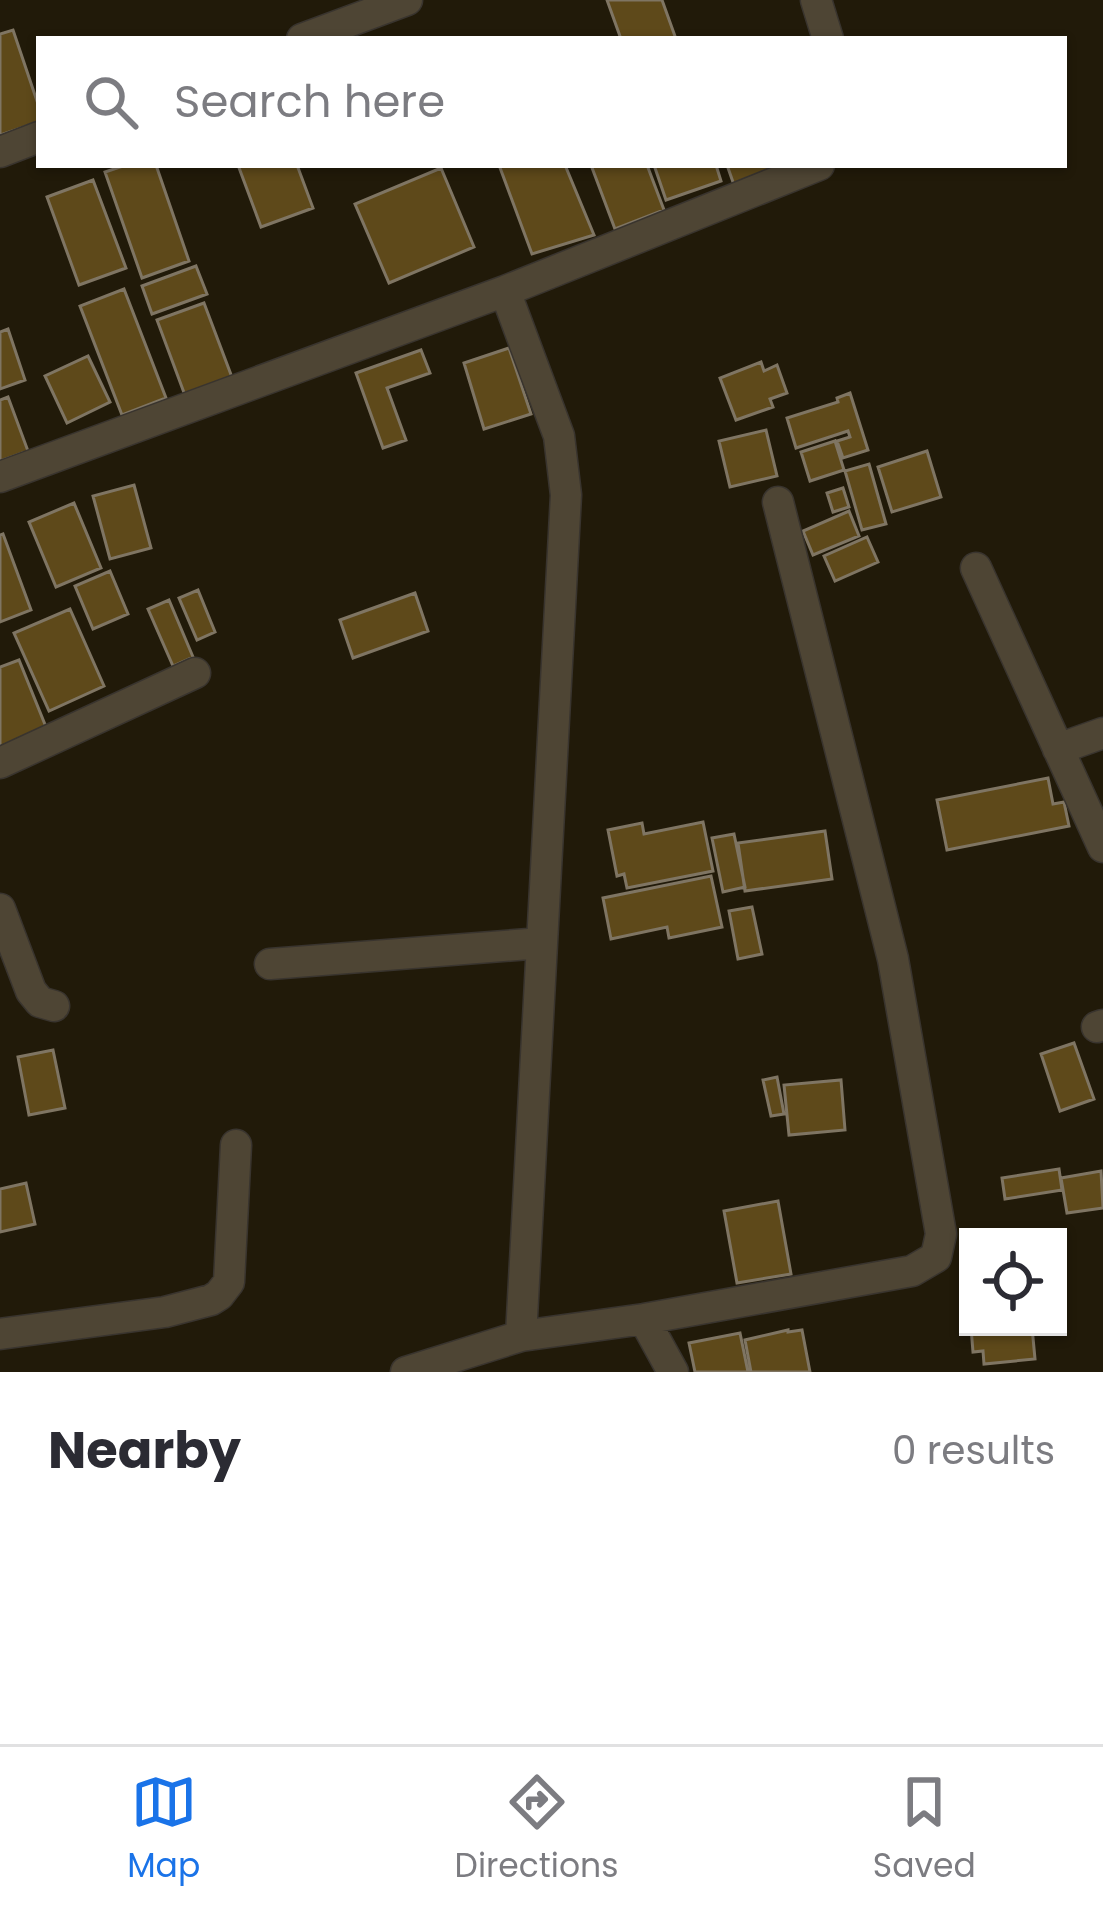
<!DOCTYPE html>
<html lang="en">
<head>
<meta charset="utf-8">
<style>
  :root { --surface:#fff; --page:#f2f2f3; --text:#2b2b33; --muted:#7c7c81; --line:#e1e1e2; --accent:#1a73e8 }
  body { margin:0; font-family:Poppins,sans-serif; background:var(--page); color:var(--text) }
  .controls { position:absolute; right:36px; bottom:36px; display:grid; overflow:hidden; border-radius:0px; box-shadow:0 3px 9px #0004 }
  .controls button { width:108px; height:108px; display:grid; place-items:center; padding:0; border:0; border-bottom:3px solid var(--line); background:var(--surface); color:var(--text); font:60px sans-serif }
  .list { margin:0; padding:0; list-style:none }
  h2 { display:flex; justify-content:space-between; align-items:center; height:156px; margin:0; padding:0 48px; font-size:51px }
  h2 small { font-size:39px; font-weight:400; color:var(--muted) }
  .icon { flex:none; width:66px; height:66px; fill:none; stroke:currentColor; stroke-width:2; stroke-linecap:round; stroke-linejoin:round }
  .map { position:relative; flex:none; width:1103px; height:1372px; overflow:hidden }
  .search { position:absolute; background:var(--surface); box-shadow:0 3px 9px #0004; left:36px; right:36px; top:36px; height:132px; display:flex; align-items:center; gap:30px; box-sizing:border-box; padding:0 42px; border-radius:0px; color:var(--muted); font-size:45px }
  .sheet { height:372px; background:var(--surface) }
  nav { display:flex; justify-content:space-around; align-items:center; box-sizing:border-box; height:168px; border-top:3px solid var(--line); background:var(--surface); font-size:33px; color:var(--muted) }
  nav a { display:grid; justify-items:center; gap:6px }
  nav .on { color:var(--accent) }
  .map>svg:first-child { display:block }
</style>
</head>
<body>
<div class="map">
<svg width="1103" height="1372" viewBox="0 0 1103 1372">
  <rect width="100%" height="100%" fill="#211a09"/>
  <!-- building -->
  <path fill="#5e491a" stroke="#7f7563" stroke-width="3" d="M607 0H662L676 39H621Z
    M13 30 39 107V122L0 135V34Z
    M126 165H156L189 261 142 278 105 172Z
    M238 165H297L313 208 261 227Z
    M499 165H565L594 235 532 254Z
    M591 165H647L664 210 615 229Z
    M654 165H716L721 181 666 200Z
    M727 165H784L734 185Z
    M441 168 474 247 389 283 355 204Z
    M93 180 126 268 79 285 47 197Z
    M196 266 207 294 152 314 142 286Z
    M124 289 166 398 122 415 80 306Z
    M204 303 233 380 186 398 157 320Z
    M8 329 25 380 0 389V332Z
    M509 348 531 414 484 429 464 363Z
    M421 350 430 373 387 388 406 440 383 448 356 373Z
    M88 356 110 402 67 423 45 376Z
    M761 362 764 371 777 365 787 393 770 399 773 407 736 420 720 378Z
    M850 393 868 450 843 458 837 441 850 437 848 431 796 448 787 418 838 402 837 398Z
    M8 397 28 451 0 461V400Z
    M766 430 777 476 730 487 719 441Z
    M835 441 844 470 810 481 801 452Z
    M927 451 941 497 892 512 878 467Z
    M869 464 886 524 862 530 845 471Z
    M134 485 151 548 110 559 93 496Z
    M843 488 849 507 833 512 827 493Z
    M74 503 101 568 56 587 29 522Z
    M849 511 859 536 813 555 803 531Z
    M3 534 31 610 0 622V535Z
    M867 537 878 562 835 581 824 556Z
    M110 571 128 614 93 629 75 586Z
    M198 590 215 632 197 640 179 598Z
    M415 593 428 631 353 658 340 620Z
    M169 600 193 657 173 666 148 609Z
    M70 609 104 686 49 711 14 633Z
    M19 660 48 732 0 751V667Z
    M1048 778 1053 804 1064 802 1069 826 947 850 937 800Z
    M703 822 713 871 627 888 624 874 617 876 608 830 642 823 644 834Z
    M825 831 832 879 745 891 738 843Z
    M734 834 745 887 723 892 712 838Z
    M711 876 722 927 669 938 667 927 611 939 603 898Z
    M752 907 762 954 738 959 729 911Z
    M1074 1043 1094 1099 1060 1111 1041 1054Z
    M53 1050 65 1108 29 1115 18 1057Z
    M777 1077 784 1114 771 1116 763 1080Z
    M841 1080 845 1130 789 1135 784 1085Z
    M1059 1169 1062 1190 1005 1199 1002 1178Z
    M1101 1171 1103 1208 1067 1213 1061 1178Z
    M26 1183 35 1224 0 1232V1189Z
    M778 1201 791 1274 737 1283 724 1211Z
    M971 1327H1032L1035 1359 984 1364 983 1351 973 1352Z
    M788 1330V1332L802 1330 810 1372H751L745 1340Z
    M740 1333 748 1372H695L689 1343Z"/>
  <g fill="none" stroke-linecap="round" stroke-linejoin="round">
    <!-- street casing -->
    <g stroke="#39342e" stroke-width="33">
      <path id="street" d="M816 0 828 39
        M302 39 407 0
        M0 152 39 137
        M505 291 559 436 566 495 521 1336
        M0 477 505 291 819 165
        M976 568 1103 847
        M1058 749 1103 733
        M0 763 195 673
        M0 909 31 991 40 1002 54 1006
        M270 964 542 943
        M1097 1027 1103 1025
        M644 1319 673 1372
        M0 1334 165 1312 211 1300 219 1295 229 1282 236 1145
        M406 1372 521 1336 644 1319 912 1271 936 1257 941 1234 893 959 778 502"/>
    </g>
    <!-- street -->
    <use href="#street" stroke="#4e4534" stroke-width="30"/>
  </g>
</svg>
<div class="controls">
<button><svg class="icon" aria-label="locate" viewBox="0 0 24 24"><circle cx="12" cy="12" r="6"/><path d="M12 2v4M12 18v4M2 12h4M18 12h4"/></svg></button>
</div>
<div class="search"><svg class="icon" aria-label="search" viewBox="0 0 24 24"><circle cx="10" cy="10" r="6"/><path d="M15 15l6 6"/></svg>Search here</div>
</div>
<section class="sheet">
<h2>Nearby<small>0 results</small></h2>
<ul class="list">
</ul>
</section>
<nav>
<a class="on"><svg class="icon" aria-label="map" viewBox="0 0 24 24"><path d="M3 6l6-2 6 2 6-2v14l-6 2-6-2-6 2zM9 4v14M15 6v14"/></svg>Map</a>
<a><svg class="icon" aria-label="directions" viewBox="0 0 24 24"><path d="M12 3l9 9-9 9-9-9zM9 14v-3h6M13 9l2 2-2 2"/></svg>Directions</a>
<a><svg class="icon" aria-label="saved" viewBox="0 0 24 24"><path d="M7 4h10v16l-5-4-5 4z"/></svg>Saved</a>
</nav>
</body>
</html>
